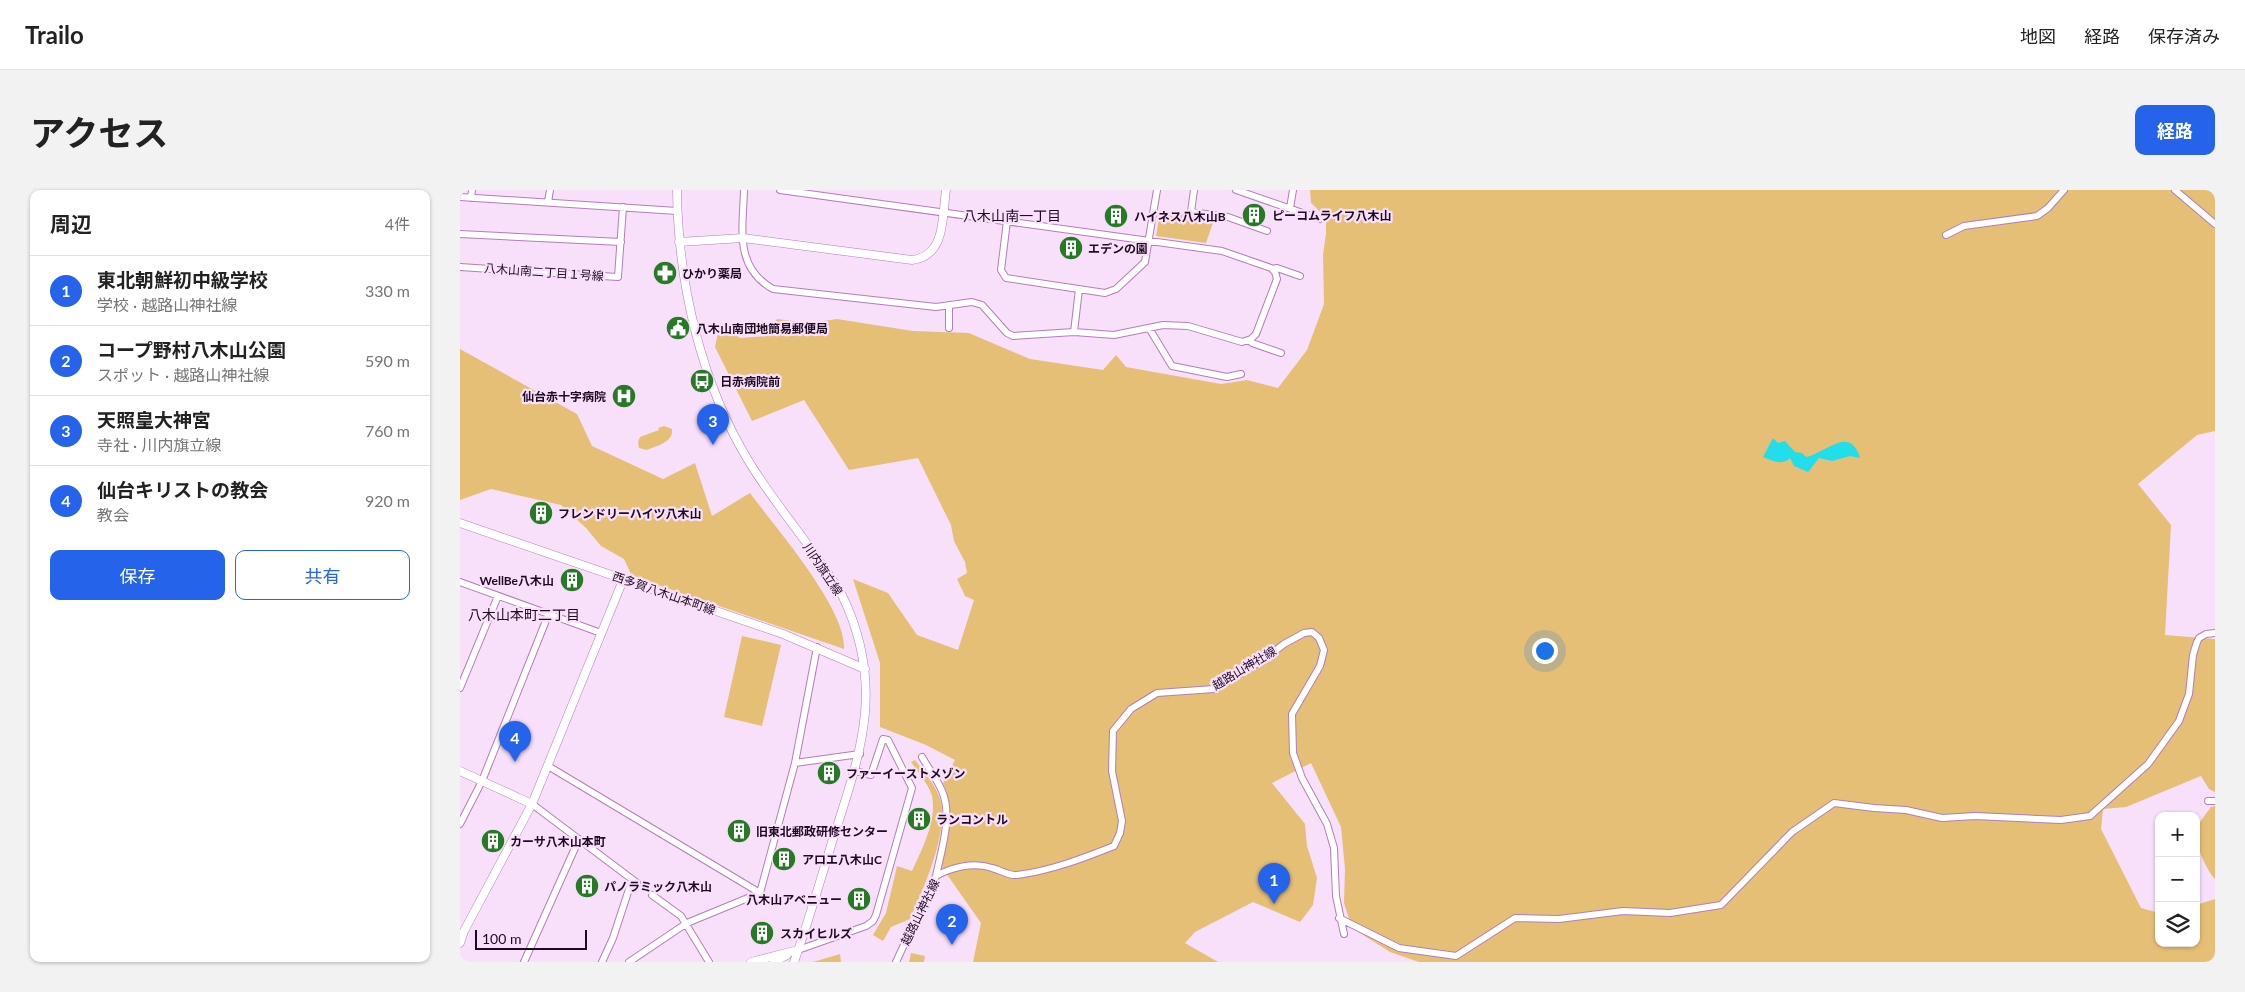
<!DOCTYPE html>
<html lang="ja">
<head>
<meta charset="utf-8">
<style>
  :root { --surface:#fff; --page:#f2f2f2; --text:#222; --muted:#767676; --line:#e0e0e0; --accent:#2563eb }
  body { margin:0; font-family:Lato,"Noto Sans JP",sans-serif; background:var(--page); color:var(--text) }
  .controls { position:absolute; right:15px; bottom:15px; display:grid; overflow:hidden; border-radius:10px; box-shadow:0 1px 4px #0004 }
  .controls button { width:45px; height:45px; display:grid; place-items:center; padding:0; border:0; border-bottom:1px solid var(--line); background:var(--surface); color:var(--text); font:25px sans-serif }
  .scale { position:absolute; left:15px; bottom:12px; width:112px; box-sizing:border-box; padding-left:5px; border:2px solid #1f0a22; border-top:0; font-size:14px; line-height:18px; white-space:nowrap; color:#1f0a22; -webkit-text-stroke:4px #f8e0fa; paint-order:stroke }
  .you { position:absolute; left:1084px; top:460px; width:18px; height:18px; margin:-12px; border:4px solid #fff; border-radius:50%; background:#1a73e8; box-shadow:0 0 0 8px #1a73e833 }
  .badge { display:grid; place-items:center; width:32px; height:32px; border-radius:50%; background:var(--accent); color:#fff; font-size:16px; font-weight:700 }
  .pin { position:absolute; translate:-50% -41px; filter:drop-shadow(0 1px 2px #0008) }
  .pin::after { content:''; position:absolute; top:26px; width:18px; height:15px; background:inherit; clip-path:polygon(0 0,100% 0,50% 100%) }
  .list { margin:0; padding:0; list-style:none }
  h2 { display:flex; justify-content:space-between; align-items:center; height:65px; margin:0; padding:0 20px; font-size:21px }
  h2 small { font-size:16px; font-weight:400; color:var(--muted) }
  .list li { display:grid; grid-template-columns:32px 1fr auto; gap:15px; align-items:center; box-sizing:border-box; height:70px; padding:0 20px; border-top:1px solid var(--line) }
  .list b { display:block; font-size:19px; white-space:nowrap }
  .list p { margin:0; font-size:16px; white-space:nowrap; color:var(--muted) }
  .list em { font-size:16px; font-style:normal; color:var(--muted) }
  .actions { display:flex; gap:10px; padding:15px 20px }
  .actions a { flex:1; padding:11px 0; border:1px solid var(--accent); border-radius:10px; text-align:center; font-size:18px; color:var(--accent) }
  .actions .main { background:var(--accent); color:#fff }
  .icon { flex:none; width:28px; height:28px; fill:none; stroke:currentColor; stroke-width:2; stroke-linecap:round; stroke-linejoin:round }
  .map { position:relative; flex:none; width:1755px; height:772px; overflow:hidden; border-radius:10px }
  header { display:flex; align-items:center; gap:30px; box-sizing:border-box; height:70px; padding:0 25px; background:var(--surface); border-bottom:1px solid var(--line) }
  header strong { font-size:24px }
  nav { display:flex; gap:28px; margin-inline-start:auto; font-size:18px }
  .intro { display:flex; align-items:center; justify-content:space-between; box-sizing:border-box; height:120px; padding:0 30px }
  h1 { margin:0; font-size:35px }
  .button { padding:12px 22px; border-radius:10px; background:var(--accent); color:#fff; font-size:18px; font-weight:700 }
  main { display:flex; gap:30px; padding:0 30px }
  aside { flex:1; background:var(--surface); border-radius:10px; box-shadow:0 1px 4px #0004 }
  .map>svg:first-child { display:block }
</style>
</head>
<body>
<header>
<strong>Trailo</strong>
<nav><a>地図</a><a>経路</a><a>保存済み</a></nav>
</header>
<div class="intro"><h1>アクセス</h1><a class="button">経路</a></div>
<main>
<aside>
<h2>周辺<small>4件</small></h2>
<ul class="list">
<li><span class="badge">1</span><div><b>東北朝鮮初中級学校</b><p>学校 · 越路山神社線</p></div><em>330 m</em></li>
<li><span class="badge">2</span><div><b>コープ野村八木山公園</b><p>スポット · 越路山神社線</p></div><em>590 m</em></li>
<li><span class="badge">3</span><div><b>天照皇大神宮</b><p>寺社 · 川内旗立線</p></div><em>760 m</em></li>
<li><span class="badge">4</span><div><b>仙台キリストの教会</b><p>教会</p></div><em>920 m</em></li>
</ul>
<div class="actions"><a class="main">保存</a><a>共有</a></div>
</aside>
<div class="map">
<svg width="1755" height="772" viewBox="0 0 1755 772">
  <rect width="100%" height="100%" fill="#f8e0fa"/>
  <!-- green -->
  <path fill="#e5bf76" d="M850 0H1755V241L1737 245 1678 294 1711 335 1705 445 1755 449V602L1749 599 1741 586 1666 617 1643 619 1641 639 1681 718 1699 723V753H1736V715L1755 709V772H959L930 762 892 738 884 713 885 679 881 637 851 573 812 593 845 634 847 656 857 688 853 715 840 732 793 712 735 742 725 753 758 772H513L521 733 481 676C486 649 496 620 483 593L495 570 466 555 420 537V473L393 389 428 403 457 445 498 460 514 410 505 406 497 389 507 383 505 372 494 351 491 335 458 268 389 280 344 210 292 231 255 157 260 133 280 148 307 146 317 129 349 133 377 129 453 141 509 143 570 169 643 180 656 165 666 177 761 194 787 190 818 198 847 160 864 114 863 65 866 43V27L851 13Z
    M700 21 754 30 746 53 696 46Z
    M0 159 117 224 132 256 203 289 235 273 252 326 290 303C315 337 387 419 384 459L172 386 164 369 141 356 126 338 101 315 31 299 0 310Z
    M204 236 212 239C214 252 196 256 187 260L179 258 178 252 180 247 199 240 198 238Z
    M282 446 321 455 302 536 264 527Z
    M455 570C464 582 475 594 480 609 490 640 463 700 450 729L431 737 423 751 413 745 426 723 437 676 452 681C462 659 477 631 472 606 469 595 458 582 451 572Z
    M1755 616V689C1747 681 1734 653 1736 641 1738 633 1746 624 1751 617Z
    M451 763 465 766 464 772H449Z
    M380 764 381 772H353Z"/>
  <!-- water -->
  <path fill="#22deeb" d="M1313 248 1318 253 1325 251 1335 262 1342 263 1346 267C1366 263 1390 234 1400 268L1390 266 1372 271 1359 268 1348 282 1334 276 1330 268C1322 276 1313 271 1303 267Z"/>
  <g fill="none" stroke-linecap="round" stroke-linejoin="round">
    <!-- minor casing -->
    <g stroke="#b47dbb" stroke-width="8">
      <path id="minor" d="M284 0C283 39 274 77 313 99L476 117 512 112 522 115 547 143 553 146 614 142 654 145 703 135 728 136 782 152 791 149 796 144 817 89 815 82 811 78 762 61 320 0
        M734 0 731 22 768 27 807 41
        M776 0 860 29
        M1715 0 1755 34
        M0 7 217 21
        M11 8 12 0
        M88 12 90 0
        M830 18 833 0
        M547 31 541 80 546 88 645 103 656 99 685 72 697 0
        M0 44 161 52
        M1486 45 1504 36 1577 26 1588 18 1604 0
        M0 77 158 87 163 17
        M813 79 817 78 840 86
        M489 138V115
        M689 138 712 176 767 187 781 184
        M614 142 619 99
        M789 150 792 153 821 163
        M0 392 141 443
        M0 498 38 406
        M462 567C468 578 477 589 482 601 493 626 481 661 476 686
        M335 573 400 564
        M88 576 300 703
        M1748 611H1755
        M72 614 177 693
        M0 634 22 591 89 423
        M192 705 221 726 249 772
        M879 728 939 758 996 766 1055 728 1099 729 1163 721 1210 723 1261 715 1332 642 1374 613 1414 618 1446 620 1482 628 1515 626 1601 630 1630 626 1688 574 1719 531 1729 504 1733 465 1737 452 1739 448 1746 444 1755 443
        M338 760 406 736 413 731 416 725 452 598 428 550 423 549 411 585 395 581
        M64 772 119 649
        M142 772 153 748 172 690
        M169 772 227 733 300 703 335 573 357 457
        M436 772 476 686C492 677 513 672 532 678 540 680 549 686 557 685 590 681 624 668 654 656L660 643 662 631 652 581 653 541 671 519 697 503 754 499 803 470 824 454 844 443 852 442 859 448 864 460 860 476 832 524 833 563 842 588 867 634 874 658 876 706 884 744"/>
    </g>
    <!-- tertiary casing -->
    <g stroke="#b47dbb" stroke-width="9">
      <path id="tertiary" d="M217 0C218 93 241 195 291 275 319 320 355 360 382 405 426 496 401 562 372 652 360 692 348 733 334 772
        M219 52 283 48 452 70C486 66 482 27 486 0
        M0 333 323 444 405 479
        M0 581 72 614
        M0 753 4 741 72 614 163 390
        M291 772 338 760
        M314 772 327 765"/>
    </g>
    <!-- minor -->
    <use href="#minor" stroke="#fff" stroke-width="6"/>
    <!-- tertiary -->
    <use href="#tertiary" stroke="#fff" stroke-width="8"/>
  </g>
  <!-- icons -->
  <defs>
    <g id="building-disc" transform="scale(1.25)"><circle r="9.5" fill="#267925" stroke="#f8e0fa"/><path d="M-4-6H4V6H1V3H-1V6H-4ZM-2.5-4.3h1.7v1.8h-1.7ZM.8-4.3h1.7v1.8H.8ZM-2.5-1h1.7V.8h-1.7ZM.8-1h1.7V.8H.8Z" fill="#fff"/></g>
    <g id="pharmacy-disc" transform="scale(1.25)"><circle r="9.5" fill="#267925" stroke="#f8e0fa"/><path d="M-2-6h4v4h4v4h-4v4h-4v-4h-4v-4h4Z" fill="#fff"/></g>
    <g id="civic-disc" transform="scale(1.25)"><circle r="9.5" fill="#267925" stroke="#f8e0fa"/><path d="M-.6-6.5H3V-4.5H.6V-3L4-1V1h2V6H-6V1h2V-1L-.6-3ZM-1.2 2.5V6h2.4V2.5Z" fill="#fff"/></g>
    <g id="bus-disc" transform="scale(1.25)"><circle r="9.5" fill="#267925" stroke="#f8e0fa"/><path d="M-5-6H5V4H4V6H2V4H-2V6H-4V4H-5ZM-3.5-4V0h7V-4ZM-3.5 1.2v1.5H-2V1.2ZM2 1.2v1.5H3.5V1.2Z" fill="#fff"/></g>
    <g id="hospital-disc" transform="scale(1.25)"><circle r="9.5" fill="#267925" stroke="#f8e0fa"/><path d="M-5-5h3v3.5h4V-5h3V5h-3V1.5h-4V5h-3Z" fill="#fff"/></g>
  </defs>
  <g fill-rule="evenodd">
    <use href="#building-disc" x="794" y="25"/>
    <use href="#building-disc" x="656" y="26"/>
    <use href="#building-disc" x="611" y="58"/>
    <use href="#pharmacy-disc" x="205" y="83"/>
    <use href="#civic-disc" x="218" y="138"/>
    <use href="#bus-disc" x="242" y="191"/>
    <use href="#hospital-disc" x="164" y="206"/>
    <use href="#building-disc" x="81" y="323"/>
    <use href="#building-disc" x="112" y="390"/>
    <use href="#building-disc" x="369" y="583"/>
    <use href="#building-disc" x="459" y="629"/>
    <use href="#building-disc" x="279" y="641"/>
    <use href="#building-disc" x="33" y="651"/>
    <use href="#building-disc" x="324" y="669"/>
    <use href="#building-disc" x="127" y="696"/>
    <use href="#building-disc" x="399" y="709"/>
    <use href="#building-disc" x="302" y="743"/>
  </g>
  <g text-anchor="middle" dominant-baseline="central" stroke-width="4.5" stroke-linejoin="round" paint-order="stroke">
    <!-- poi labels -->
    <g font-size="12" font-weight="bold" fill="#1f0a22" stroke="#f8e0fa" text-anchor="start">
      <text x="812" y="25">ピーコムライフ八木山</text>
      <text x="674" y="26">ハイネス八木山B</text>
      <text x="628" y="58">エデンの園</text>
      <text x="222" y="83">ひかり薬局</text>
      <text x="236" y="138">八木山南団地簡易郵便局</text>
      <text x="260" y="191">日赤病院前</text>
      <text x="146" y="206" text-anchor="end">仙台赤十字病院</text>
      <text x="98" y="323">フレンドリーハイツ八木山</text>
      <text x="94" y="390" text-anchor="end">WellBe八木山</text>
      <text x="386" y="583">ファーイーストメゾン</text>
      <text x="476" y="629">ランコントル</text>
      <text x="296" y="641">旧東北郵政研修センター</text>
      <text x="50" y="651">カーサ八木山本町</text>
      <text x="342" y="669">アロエ八木山C</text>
      <text x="144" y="696">パノラミック八木山</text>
      <text x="382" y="709" text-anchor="end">八木山アベニュー</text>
      <text x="320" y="743">スカイヒルズ</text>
    </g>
    <!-- street labels -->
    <g font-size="12" fill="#1f0a22" stroke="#f8e0fa">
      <text transform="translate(84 82) rotate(4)">八木山南二丁目１号線</text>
      <text transform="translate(363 379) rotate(56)">川内旗立線</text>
      <text transform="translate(204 403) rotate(19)">西多賀八木山本町線</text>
      <text transform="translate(784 478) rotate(-31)">越路山神社線</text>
      <text transform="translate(460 722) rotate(-64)">越路山神社線</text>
    </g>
    <!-- neighbourhood labels -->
    <g font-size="14" fill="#1f0a22" stroke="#f8e0fa">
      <text x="552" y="25">八木山南一丁目</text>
      <text x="64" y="424">八木山本町二丁目</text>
    </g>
  </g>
</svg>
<div class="controls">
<button>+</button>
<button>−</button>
<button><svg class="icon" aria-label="layers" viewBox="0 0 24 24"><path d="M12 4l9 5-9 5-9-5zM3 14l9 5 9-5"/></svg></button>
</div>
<div class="scale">100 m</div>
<div class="you"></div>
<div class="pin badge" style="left:814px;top:714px">1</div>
<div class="pin badge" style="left:492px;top:755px">2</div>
<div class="pin badge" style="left:253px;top:255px">3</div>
<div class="pin badge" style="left:55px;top:572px">4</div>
</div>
</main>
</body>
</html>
